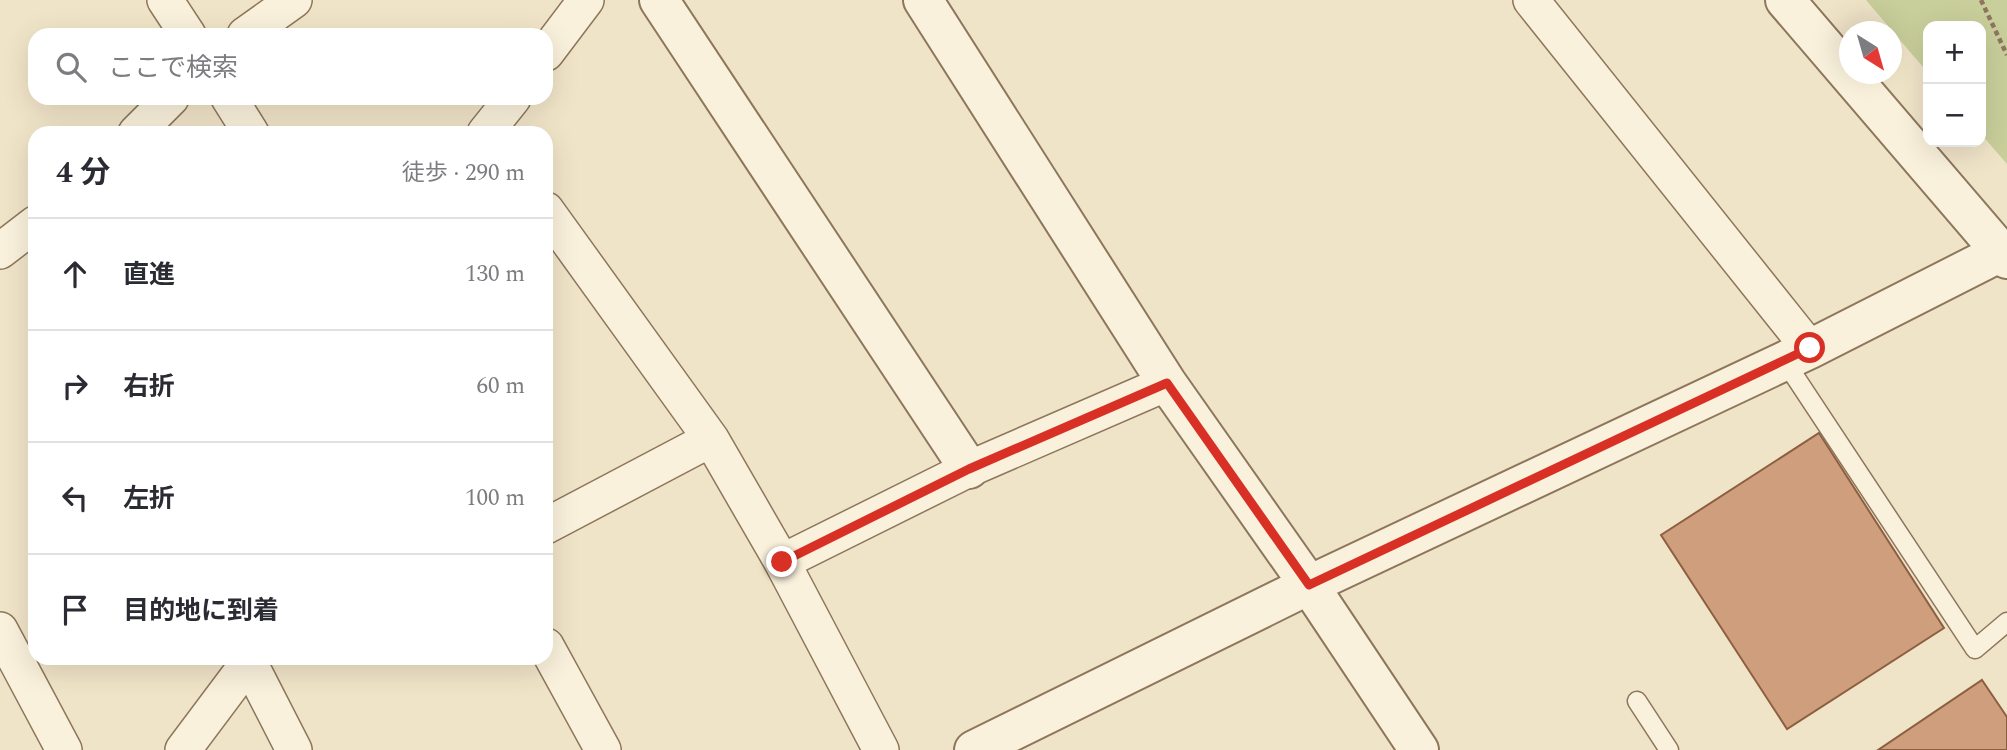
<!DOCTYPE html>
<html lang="ja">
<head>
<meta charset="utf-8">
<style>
  :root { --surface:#fff; --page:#f7f7f7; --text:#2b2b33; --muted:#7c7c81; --line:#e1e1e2 }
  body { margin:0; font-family:Spectral,"Noto Sans JP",serif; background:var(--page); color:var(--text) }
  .controls { position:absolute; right:21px; top:21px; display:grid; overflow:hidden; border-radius:14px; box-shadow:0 7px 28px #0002 }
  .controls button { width:63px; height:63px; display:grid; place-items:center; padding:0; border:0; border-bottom:2px solid var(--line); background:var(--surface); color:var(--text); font:35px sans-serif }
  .compass { position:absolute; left:1839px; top:21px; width:63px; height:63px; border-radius:50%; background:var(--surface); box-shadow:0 7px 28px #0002; rotate:143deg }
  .stop { position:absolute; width:21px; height:21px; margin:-16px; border:5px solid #d93025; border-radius:50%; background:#fff }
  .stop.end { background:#d93025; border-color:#fff; box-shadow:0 2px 7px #0008 }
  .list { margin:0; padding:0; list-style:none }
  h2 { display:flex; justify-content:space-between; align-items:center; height:91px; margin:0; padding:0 28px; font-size:30px }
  h2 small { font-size:23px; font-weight:400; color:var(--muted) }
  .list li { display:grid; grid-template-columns:46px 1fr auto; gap:21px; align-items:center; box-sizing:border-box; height:112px; padding:0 28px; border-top:2px solid var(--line) }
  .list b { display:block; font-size:26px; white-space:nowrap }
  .list em { font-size:23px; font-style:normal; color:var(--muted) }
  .icon { flex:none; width:38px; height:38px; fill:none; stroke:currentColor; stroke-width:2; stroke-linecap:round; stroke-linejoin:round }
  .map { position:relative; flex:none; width:2007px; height:750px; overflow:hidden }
  .search { position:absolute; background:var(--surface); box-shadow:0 7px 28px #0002; left:28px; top:28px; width:525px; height:77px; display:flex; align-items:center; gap:18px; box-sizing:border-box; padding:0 24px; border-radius:21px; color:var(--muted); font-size:26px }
  .panel { position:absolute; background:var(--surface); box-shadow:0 7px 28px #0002; left:28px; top:126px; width:525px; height:539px; border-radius:21px }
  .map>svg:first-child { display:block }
</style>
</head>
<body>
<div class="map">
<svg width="2007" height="750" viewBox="0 0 2007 750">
  <rect width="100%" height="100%" fill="#f0e4c8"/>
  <!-- green -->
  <path fill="#c9cf9b" d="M1866 0H2007V164L1981 134V26H1928V73Z"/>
  <!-- building -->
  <path fill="#cf9f7d" stroke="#8d5f41" stroke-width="2" d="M1819 433 1944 628 1787 729 1661 535Z
    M1982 680 2007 717V750H1878Z"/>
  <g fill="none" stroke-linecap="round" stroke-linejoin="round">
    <!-- service casing -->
    <g stroke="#8d765c" stroke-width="21">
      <path id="service" d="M1784 360 1975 649 2007 622
        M1637 701 1669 750"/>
    </g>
    <!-- minor casing -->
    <g stroke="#8d765c" stroke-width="38">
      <path id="minor" d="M165 0 188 35
        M1531 0 1810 349
        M245 35 294 0
        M546 53 586 0
        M229 98 251 133
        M136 133 171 98
        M485 133 513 98
        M546 210 711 439 782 562 881 750
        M0 251 35 224
        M546 526 711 439
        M782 562 969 469 1167 383
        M0 630 64 750
        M546 646 603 750
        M250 664 294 750
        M183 750 252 658"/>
    </g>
    <!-- tertiary casing -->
    <g stroke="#8d765c" stroke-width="42">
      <path id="tertiary" d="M659 0 969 469
        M923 0 1167 383 1309 585 1419 750
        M1785 0 2007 259
        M974 750 1309 585 1810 349 2007 249"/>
    </g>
    <!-- path -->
    <path stroke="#8d765c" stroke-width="4.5" stroke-dasharray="5 3.5" stroke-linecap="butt" d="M1981 0 2007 55"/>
    <!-- service -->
    <use href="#service" stroke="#faf1dc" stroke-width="18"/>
    <!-- minor -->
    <use href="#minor" stroke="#faf1dc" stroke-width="35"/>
    <!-- tertiary -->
    <use href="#tertiary" stroke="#faf1dc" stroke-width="38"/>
  </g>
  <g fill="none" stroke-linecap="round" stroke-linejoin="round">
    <!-- route -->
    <path stroke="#d93025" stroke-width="9" d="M782 562 969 469 1167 383 1309 585 1810 348"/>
  </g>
</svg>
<div class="controls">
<button>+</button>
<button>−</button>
</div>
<svg class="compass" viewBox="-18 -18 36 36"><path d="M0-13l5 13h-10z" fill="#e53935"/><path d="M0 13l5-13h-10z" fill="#7c7c81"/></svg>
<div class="stop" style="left:1810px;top:348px"></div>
<div class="stop end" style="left:782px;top:562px"></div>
<div class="search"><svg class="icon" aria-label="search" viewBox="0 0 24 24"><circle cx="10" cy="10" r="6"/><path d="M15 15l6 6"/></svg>ここで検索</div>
<section class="panel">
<h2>4 分<small>徒歩 · 290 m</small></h2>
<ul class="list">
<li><svg class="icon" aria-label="ahead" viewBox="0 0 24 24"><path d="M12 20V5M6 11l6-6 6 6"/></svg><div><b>直進</b></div><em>130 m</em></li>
<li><svg class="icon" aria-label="right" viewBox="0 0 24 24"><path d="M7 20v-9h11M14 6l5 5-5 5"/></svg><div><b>右折</b></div><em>60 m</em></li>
<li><svg class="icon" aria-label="left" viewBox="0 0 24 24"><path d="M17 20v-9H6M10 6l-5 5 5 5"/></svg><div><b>左折</b></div><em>100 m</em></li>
<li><svg class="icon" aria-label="arrive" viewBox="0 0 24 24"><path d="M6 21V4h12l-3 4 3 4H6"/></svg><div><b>目的地に到着</b></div></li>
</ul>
</section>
</div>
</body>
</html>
